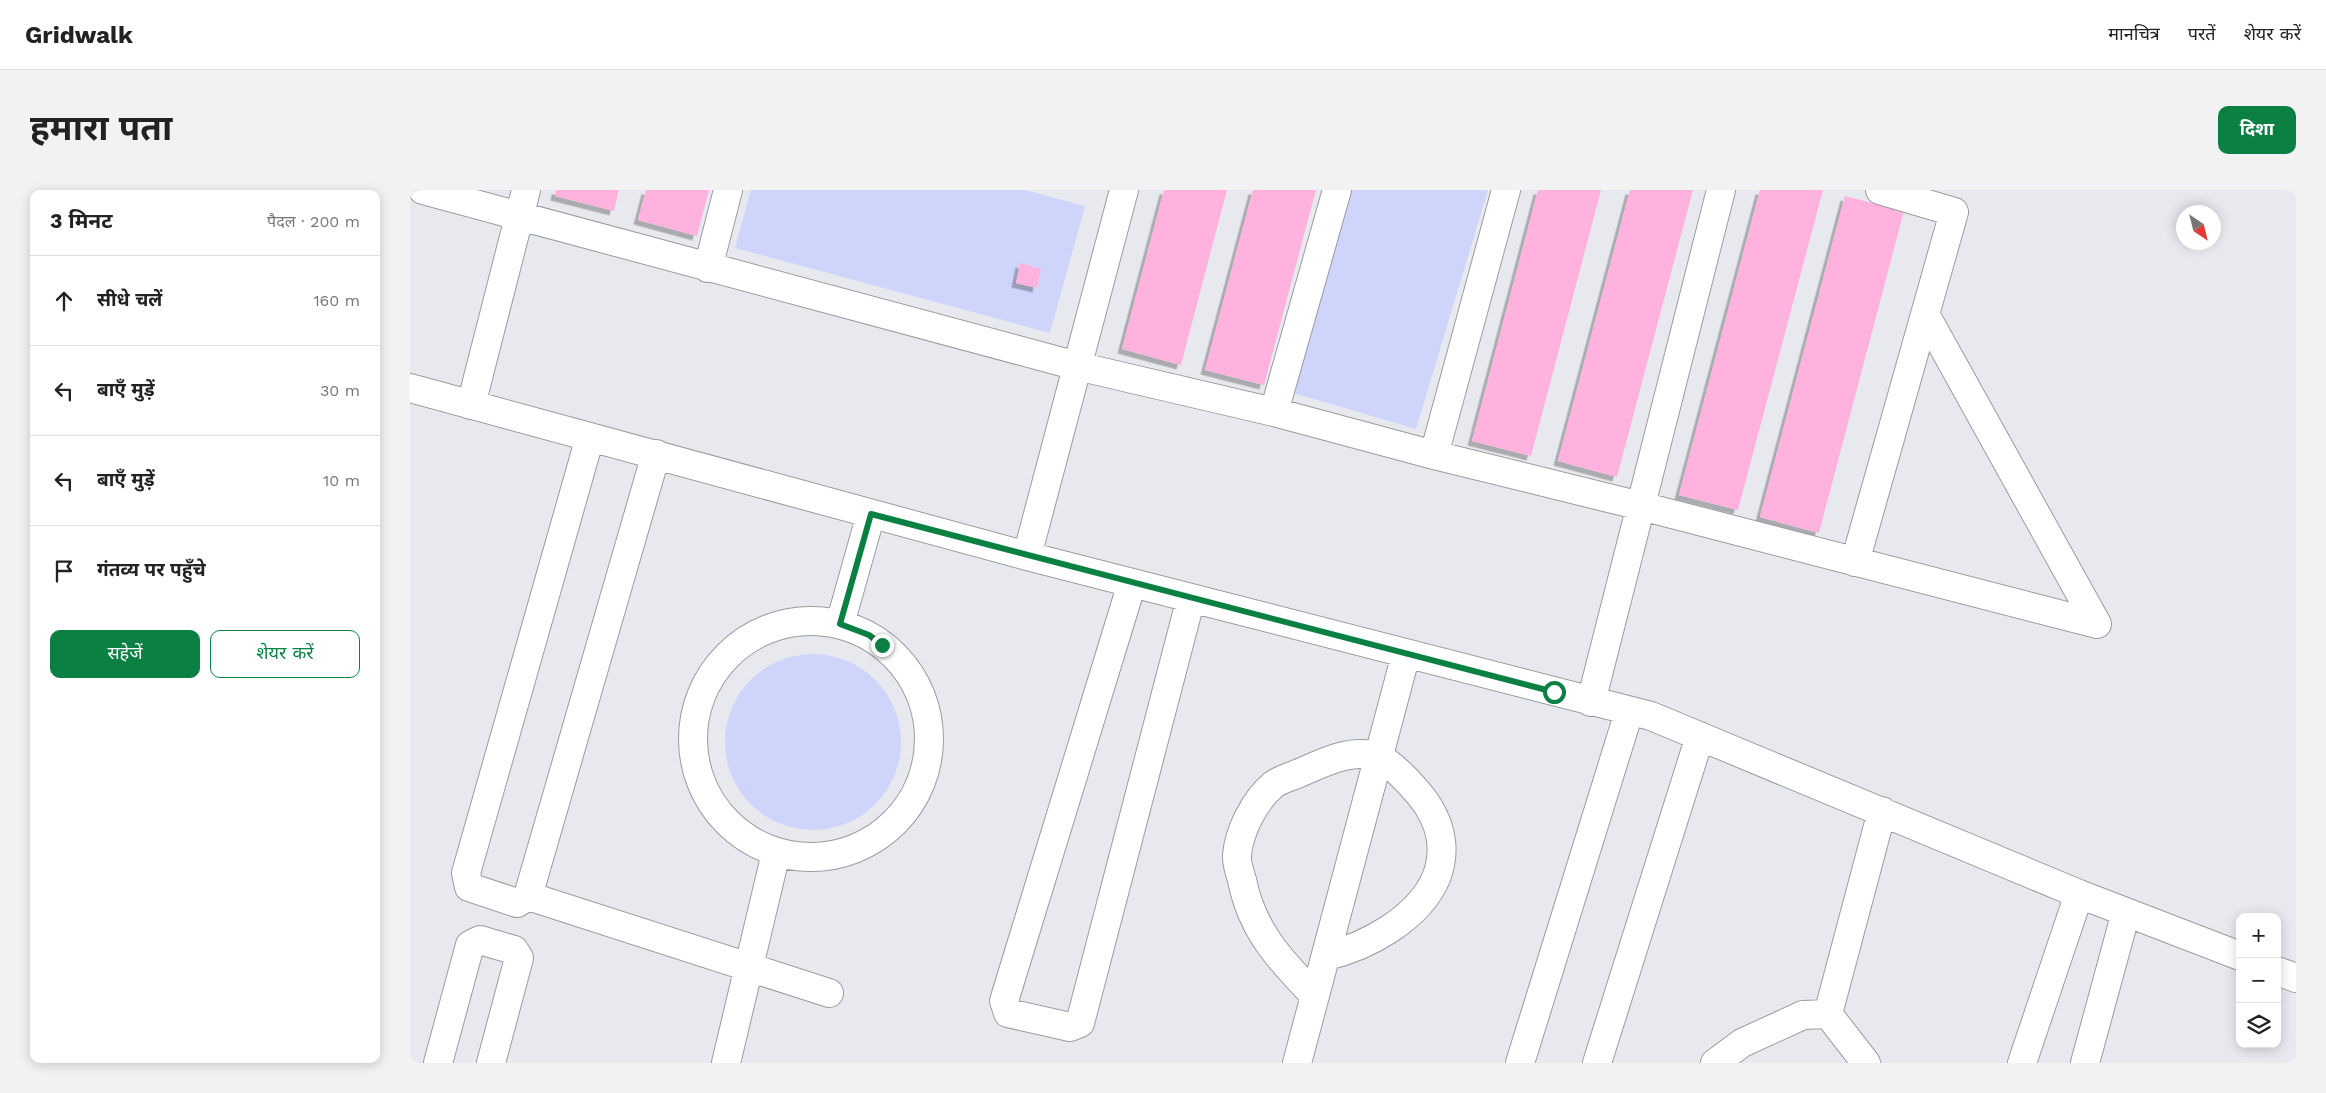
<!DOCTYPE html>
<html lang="hi">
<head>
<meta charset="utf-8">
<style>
  :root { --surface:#fff; --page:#f2f2f2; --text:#222; --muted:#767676; --line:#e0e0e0; --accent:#0b8043 }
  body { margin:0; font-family:"Work Sans","Noto Sans Devanagari",sans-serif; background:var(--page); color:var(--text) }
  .controls { position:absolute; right:15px; bottom:15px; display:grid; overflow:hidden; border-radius:10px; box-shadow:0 2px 12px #0003 }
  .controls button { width:45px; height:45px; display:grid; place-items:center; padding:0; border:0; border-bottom:1px solid var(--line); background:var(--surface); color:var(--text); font:25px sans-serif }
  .compass { position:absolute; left:1766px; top:15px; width:45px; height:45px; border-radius:50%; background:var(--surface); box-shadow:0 2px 12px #0003; rotate:145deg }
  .stop { position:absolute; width:15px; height:15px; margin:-11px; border:4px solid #0b8043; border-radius:50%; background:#fff }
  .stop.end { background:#0b8043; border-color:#fff; box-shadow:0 1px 5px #0008 }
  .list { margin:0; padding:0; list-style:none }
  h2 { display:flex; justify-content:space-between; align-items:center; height:65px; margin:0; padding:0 20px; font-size:21px }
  h2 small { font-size:16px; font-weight:400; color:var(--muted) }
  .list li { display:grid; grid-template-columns:32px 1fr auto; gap:15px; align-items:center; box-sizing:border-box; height:90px; padding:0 20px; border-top:1px solid var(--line) }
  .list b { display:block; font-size:19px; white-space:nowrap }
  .list em { font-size:16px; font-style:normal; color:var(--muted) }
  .actions { display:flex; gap:10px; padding:15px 20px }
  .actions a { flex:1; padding:11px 0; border:1px solid var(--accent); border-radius:10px; text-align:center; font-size:18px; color:var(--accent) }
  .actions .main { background:var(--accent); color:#fff }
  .icon { flex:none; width:28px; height:28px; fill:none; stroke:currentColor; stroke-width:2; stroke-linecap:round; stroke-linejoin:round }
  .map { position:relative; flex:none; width:1886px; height:873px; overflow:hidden; border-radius:10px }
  header { display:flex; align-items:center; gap:30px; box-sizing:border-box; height:70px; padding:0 25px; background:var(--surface); border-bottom:1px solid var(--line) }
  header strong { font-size:24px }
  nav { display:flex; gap:28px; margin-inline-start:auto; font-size:18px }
  .intro { display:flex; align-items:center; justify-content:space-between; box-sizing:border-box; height:120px; padding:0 30px }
  h1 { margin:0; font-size:35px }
  .button { padding:12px 22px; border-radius:10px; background:var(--accent); color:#fff; font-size:18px; font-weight:700 }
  main { display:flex; gap:30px; padding:0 30px }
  aside { flex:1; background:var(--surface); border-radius:10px; box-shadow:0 2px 12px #0003 }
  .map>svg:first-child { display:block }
</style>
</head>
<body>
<header>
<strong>Gridwalk</strong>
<nav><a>मानचित्र</a><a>परतें</a><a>शेयर करें</a></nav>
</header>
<div class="intro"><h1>हमारा पता</h1><a class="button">दिशा</a></div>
<main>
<aside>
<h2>3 मिनट<small>पैदल · 200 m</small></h2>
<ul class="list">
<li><svg class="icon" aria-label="ahead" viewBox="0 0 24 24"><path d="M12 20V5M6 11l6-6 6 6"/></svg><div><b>सीधे चलें</b></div><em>160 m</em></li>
<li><svg class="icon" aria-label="left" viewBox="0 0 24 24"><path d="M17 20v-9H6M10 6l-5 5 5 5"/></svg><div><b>बाएँ मुड़ें</b></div><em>30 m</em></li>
<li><svg class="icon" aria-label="left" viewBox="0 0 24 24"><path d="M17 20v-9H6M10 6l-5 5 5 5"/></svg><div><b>बाएँ मुड़ें</b></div><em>10 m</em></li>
<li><svg class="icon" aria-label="arrive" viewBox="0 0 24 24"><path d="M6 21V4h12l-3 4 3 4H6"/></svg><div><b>गंतव्य पर पहुँचे</b></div></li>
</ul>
<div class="actions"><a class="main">सहेजें</a><a>शेयर करें</a></div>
</aside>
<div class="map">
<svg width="1886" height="873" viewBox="0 0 1886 873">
  <defs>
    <filter id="shadow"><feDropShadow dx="-4.5" dy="4.5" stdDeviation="0" flood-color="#0004"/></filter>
  </defs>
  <rect width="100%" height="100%" fill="#e8e9ef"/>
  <!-- green -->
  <path fill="#cfd5fa" d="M341 0H615L675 16 640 143 325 58Z
    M940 0H1078L1006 239 880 202Z
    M315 552a88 88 0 1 1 176 0a88 88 0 1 1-176 0Z"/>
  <!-- building -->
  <path fill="#ffb2dd" filter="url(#shadow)" d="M146 0H209L204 21 145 6Z
    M236 0H299L287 46 228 30Z
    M754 0H817L771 175 712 159Z
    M843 0H906L854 195 795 180Z
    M1128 0H1191L1121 266 1062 251Z
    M1220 0H1283L1207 287 1148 271Z
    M1350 0H1413L1328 320 1269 305Z
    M1435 6 1494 21 1409 343 1350 327Z
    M610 73 631 79 627 98 606 93Z"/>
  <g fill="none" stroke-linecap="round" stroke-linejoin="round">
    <!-- street casing -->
    <g stroke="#9b9ca1" stroke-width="30">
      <path id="street" d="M13 0 667 176 864 222 1024 265 1231 316 1687 434
        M298 78 318 0
        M1515 124 1687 434
        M0 198 617 366 1241 526 1669 704 1830 766
        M61 215 116 0
        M864 222 927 0
        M180 247 56 683 59 697 107 713 118 706 246 264
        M1024 265 1096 0
        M617 366 714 0
        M1445 372 1544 22 1470 0
        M722 393 594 811 598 823 660 837 670 833 781 408
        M283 549a118 118 0 1 1 236 0a118 118 0 1 1-236 0Z
        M430 434 461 324
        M1181 512 1311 0
        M118 706 419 803
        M1867 781 1886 788
        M905 806C871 771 842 741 832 690 830 683 826 672 827 665 829 641 845 610 863 595 869 590 879 587 887 584 911 574 943 556 970 568 985 576 1009 602 1018 616 1032 638 1036 663 1026 688 1009 728 957 757 916 766
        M1418 824 1472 621
        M1418 824 1456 873
        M28 873 60 755 70 750 104 760 109 768 81 873
        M316 873 366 663
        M887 873 996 464
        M1110 873 1219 522
        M1187 873 1290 546
        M1305 873 1332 853 1393 825 1418 824
        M1612 873 1669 704
        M1675 873 1716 722"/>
    </g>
    <!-- street -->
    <use href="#street" stroke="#fff" stroke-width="28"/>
  </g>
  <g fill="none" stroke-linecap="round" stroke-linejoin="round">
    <!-- route -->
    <path stroke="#0b8043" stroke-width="6" d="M472 455 459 445 430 434 461 324 1144 502"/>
  </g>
</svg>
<div class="controls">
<button>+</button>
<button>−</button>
<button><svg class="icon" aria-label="layers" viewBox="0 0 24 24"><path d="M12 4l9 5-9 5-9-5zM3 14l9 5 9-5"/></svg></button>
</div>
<svg class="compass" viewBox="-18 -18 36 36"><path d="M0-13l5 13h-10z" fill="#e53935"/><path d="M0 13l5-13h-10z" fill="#767676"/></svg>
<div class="stop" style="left:1144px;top:502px"></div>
<div class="stop end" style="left:472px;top:455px"></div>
</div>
</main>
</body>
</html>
